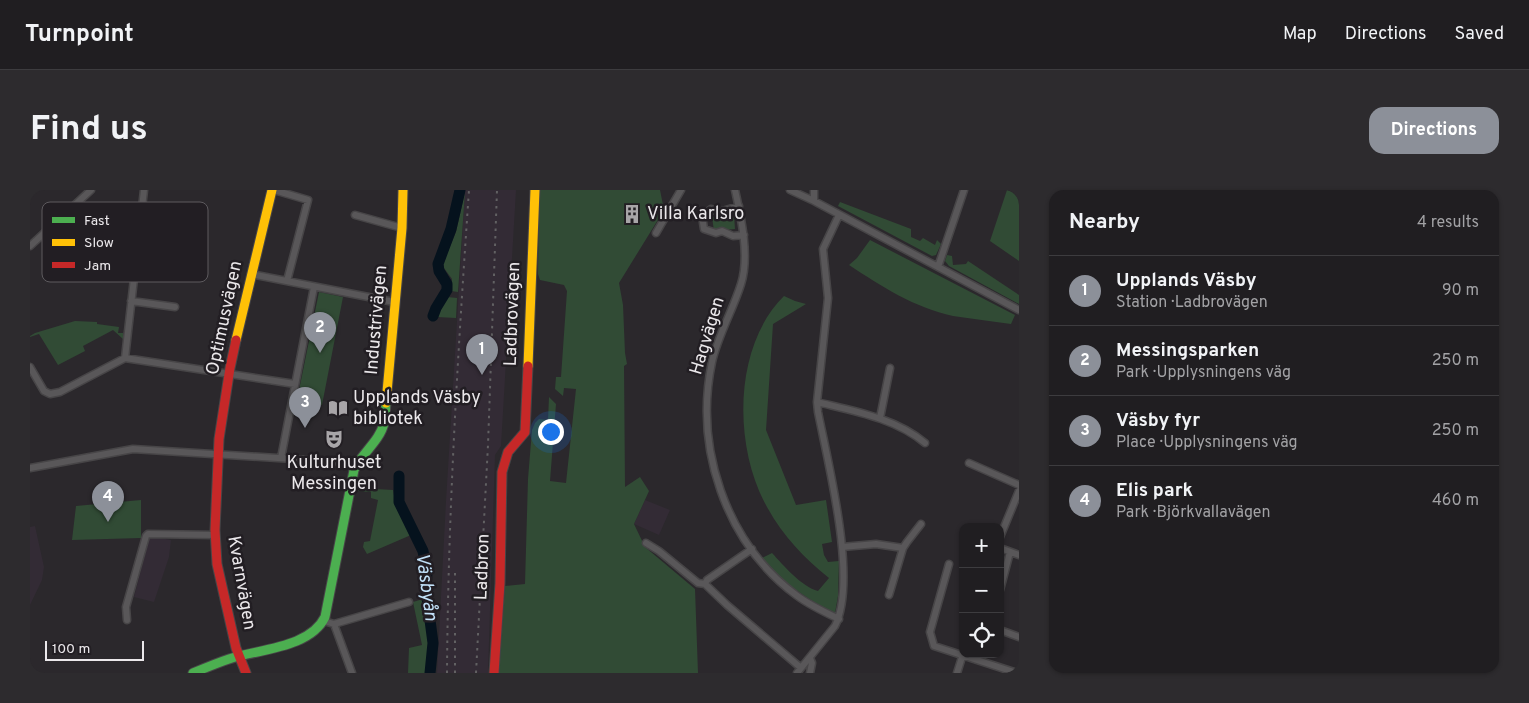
<!DOCTYPE html>
<html lang="en">
<head>
<meta charset="utf-8">
<style>
  :root { --surface:#201e21; --page:#2d2b2e; --text:#f1f3f6; --muted:#a2a2a5; --line:#3d3c3f; --accent:#8c9099 }
  body { margin:0; font-family:Overpass,sans-serif; background:var(--page); color:var(--text) }
  .controls { position:absolute; right:15px; bottom:15px; display:grid; overflow:hidden; border-radius:10px; box-shadow:0 1px 4px #0004 }
  .controls button { width:45px; height:45px; display:grid; place-items:center; padding:0; border:0; border-bottom:1px solid var(--line); background:var(--surface); color:var(--text); font:25px sans-serif }
  .scale { position:absolute; left:15px; bottom:12px; width:99px; box-sizing:border-box; padding-left:5px; border:2px solid #ebe8eb; border-top:0; font-size:14px; line-height:18px; white-space:nowrap; color:#ebe8eb; -webkit-text-stroke:4px #221e23; paint-order:stroke }
  .you { position:absolute; left:520px; top:241px; width:18px; height:18px; margin:-12px; border:4px solid #fff; border-radius:50%; background:#1a73e8; box-shadow:0 0 0 8px #1a73e833 }
  .badge { display:grid; place-items:center; width:32px; height:32px; border-radius:50%; background:var(--accent); color:#fff; font-size:16px; font-weight:700 }
  .pin { position:absolute; translate:-50% -41px; filter:drop-shadow(0 1px 2px #0008) }
  .pin::after { content:''; position:absolute; top:26px; width:18px; height:15px; background:inherit; clip-path:polygon(0 0,100% 0,50% 100%) }
  .list { margin:0; padding:0; list-style:none }
  h2 { display:flex; justify-content:space-between; align-items:center; height:65px; margin:0; padding:0 20px; font-size:21px }
  h2 small { font-size:16px; font-weight:400; color:var(--muted) }
  .list li { display:grid; grid-template-columns:32px 1fr auto; gap:15px; align-items:center; box-sizing:border-box; height:70px; padding:0 20px; border-top:1px solid var(--line) }
  .list b { display:block; font-size:19px; white-space:nowrap }
  .list p { margin:0; font-size:16px; white-space:nowrap; color:var(--muted) }
  .list em { font-size:16px; font-style:normal; color:var(--muted) }
  .icon { flex:none; width:28px; height:28px; fill:none; stroke:currentColor; stroke-width:2; stroke-linecap:round; stroke-linejoin:round }
  .map { position:relative; flex:none; width:989px; height:483px; overflow:hidden; border-radius:15px }
  header { display:flex; align-items:center; gap:30px; box-sizing:border-box; height:70px; padding:0 25px; background:var(--surface); border-bottom:1px solid var(--line) }
  header strong { font-size:24px }
  nav { display:flex; gap:28px; margin-inline-start:auto; font-size:18px }
  .intro { display:flex; align-items:center; justify-content:space-between; box-sizing:border-box; height:120px; padding:0 30px }
  h1 { margin:0; font-size:35px }
  .button { padding:12px 22px; border-radius:15px; background:var(--accent); color:#fff; font-size:18px; font-weight:700 }
  main { display:flex; gap:30px; padding:0 30px }
  aside { flex:1; background:var(--surface); border-radius:15px; box-shadow:0 1px 4px #0004 }
  .map>svg:first-child { display:block }
</style>
</head>
<body>
<header>
<strong>Turnpoint</strong>
<nav><a>Map</a><a>Directions</a><a>Saved</a></nav>
</header>
<div class="intro"><h1>Find us</h1><a class="button">Directions</a></div>
<main>
<div class="map">
<svg width="989" height="483" viewBox="0 0 989 483">
  <rect width="100%" height="100%" fill="#2b282c"/>
  <!-- built -->
  <path fill="#332b35" d="M435 0H486L471 256 465 265 458 483H407L416 311Z
    M615 310 640 320 629 345 604 334Z
    M5 336 14 377 12 390 0 415V337Z
    M120 346 141 350 139 367 124 412 104 407Z"/>
  <!-- green -->
  <path fill="#314b35" d="M509 0H630L634 20 589 93 593 115 595 163 597 174 594 176 595 297 610 287 619 301 604 334 615 357 665 399 668 483H469L475 396 495 394 498 289 502 240 505 233 509 229 518 230 519 207 526 214 520 291 536 293 546 199 534 198 533 206 525 199 526 187H531L537 101 534 95 510 90 508 84Z
    M977 0 989 4V71L960 51Z
    M435 2 428 102 421 101 422 89 414 78 413 73 426 42Z
    M810 12 881 39V47L890 51 893 48 905 55 907 50 911 54 906 65 902 66 808 16Z
    M704 25 705 39 684 41 682 27Z
    M840 50 985 125 981 134C961 131 942 129 923 126 885 118 851 96 819 75L827 68Z
    M917 65 922 66 923 75 936 74 938 71 989 105V114L919 76 915 71Z
    M289 102 313 107 292 215 267 210Z
    M754 106 765 111 776 114 743 134 736 240 766 315 796 310 802 352 792 354 794 365 798 372 809 371 808 406 805 423C776 409 752 392 732 368L742 363C753 375 772 397 788 401L799 388C774 368 753 346 737 317 703 257 703 156 754 106Z
    M417 107 427 108 426 128 407 127Z
    M45 131 67 132V134L89 137 88 143H93V149L83 140 53 156 55 161 28 175 9 144 0 147V146L5 143Z
    M328 298 363 300 366 317 381 345 337 364 333 357 334 352 340 351 348 310 341 308V302L328 301Z
    M111 310V348L42 350 46 316Z
    M393 409 400 454 397 483H378L379 458 392 455 383 412Z"/>
  <g fill="none" stroke-linecap="round" stroke-linejoin="round">
    <!-- river -->
    <path stroke="#05121d" stroke-width="11" d="M403 126 406 118 417 100V94L409 81 408 74 421 39 430 0
      M369 286V312L393 361 397 382 396 400 403 453 400 483"/>
    <!-- street casing -->
    <g stroke="#474547" stroke-width="9">
      <path id="street" d="M244 0 278 10 257 91
        M705 0C711 27 720 66 711 94 703 120 688 145 682 172 664 257 695 352 766 405 779 415 794 422 809 429
        M760 0 784 11 989 120
        M784 11V0
        M709 16 689 22 681 19 672 26 674 39 686 43 692 41 703 46 714 45
        M325 25 372 38
        M626 43 651 0
        M0 56 61 0
        M106 73 148 77
        M908 77 934 0
        M221 84 364 112
        M101 111 145 117
        M95 168 114 0
        M0 177 14 201 20 204 30 202 95 168 265 194
        M787 212C824 221 865 228 895 253
        M850 228 860 178
        M251 268 284 97
        M939 273 989 295
        M0 278 103 259 326 273
        M970 347 989 301
        M616 353 629 361 668 393 675 394 697 415 771 478
        M812 357 846 354 873 358 859 405
        M873 358 877 352 891 334
        M970 358 989 365
        M919 374 900 442 904 456 987 483
        M675 394 677 390 722 359
        M970 400 980 362
        M97 430 96 417 116 346 118 344 185 345
        M294 431 304 434 379 412
        M304 434 322 483
        M970 440 989 447
        M780 468 782 473 780 483
        M767 483 805 436C828 390 798 273 788 222L787 212 798 108 793 59 809 25
        M927 483 933 464"/>
    </g>
    <!-- fast casing -->
    <g stroke="#474547" stroke-width="11">
      <path id="fast" d="M163 483C175 478 187 473 199 469 229 459 280 458 295 427L324 280C331 264 350 251 354 233 356 227 355 220 356 213"/>
    </g>
    <!-- slow casing -->
    <g stroke="#474547" stroke-width="11">
      <path id="slow" d="M206 150 242 0
        M498 176 505 0
        M356 213 372 38 373 0"/>
    </g>
    <!-- jam casing -->
    <g stroke="#474547" stroke-width="11">
      <path id="jam" d="M206 150 200 178 189 249 185 340 187 374 206 458 216 483
        M464 483 470 393 472 282 478 262 495 242 498 176"/>
    </g>
    <!-- street -->
    <use href="#street" stroke="#595759" stroke-width="6"/>
    <!-- fast -->
    <use href="#fast" stroke="#4caf50" stroke-width="9"/>
    <!-- slow -->
    <use href="#slow" stroke="#ffc107" stroke-width="9"/>
    <!-- jam -->
    <use href="#jam" stroke="#c62828" stroke-width="9"/>
    <!-- rail -->
    <path stroke="#626163" stroke-width="2" stroke-dasharray="2.5 5" stroke-linecap="butt" d="M417 483C418 322 428 161 439 0
      M425 483V379
      M446 483 458 255 467 0"/>
  </g>
  <!-- icons -->
  <defs>
    <g id="building-bare" transform="scale(1.5)"><path d="M-4-6H4V6H1V3H-1V6H-4ZM-2.5-4.3h1.7v1.8h-1.7ZM.8-4.3h1.7v1.8H.8ZM-2.5-1h1.7V.8h-1.7ZM.8-1h1.7V.8H.8Z" fill="#a8a5a8" stroke="#221e23" stroke-width="2.5" paint-order="stroke"/></g>
    <g id="library-bare" transform="scale(1.5)"><path d="M-6-4Q-3-5.5-.7-3.5V5Q-3 3-6 4ZM6-4Q3-5.5 .7-3.5V5Q3 3 6 4Z" fill="#a8a5a8" stroke="#221e23" stroke-width="2.5" paint-order="stroke"/></g>
    <g id="theatre-bare" transform="scale(1.5)"><path d="M-5-5.5Q0-4 5-5.5V0Q5 5 0 6Q-5 5-5 0ZM-3.3-2.5H-1v1.5H-3.3ZM1-2.5H3.3v1.5H1ZM-2.8 1Q0 5.5 2.8 1Z" fill="#a8a5a8" stroke="#221e23" stroke-width="2.5" paint-order="stroke"/></g>
  </defs>
  <g fill-rule="evenodd">
    <use href="#building-bare" x="602" y="24"/>
    <use href="#library-bare" x="308" y="218"/>
    <use href="#theatre-bare" x="304" y="249"/>
  </g>
  <g text-anchor="middle" dominant-baseline="central" stroke-width="5" stroke-linejoin="round" paint-order="stroke">
    <!-- poi labels -->
    <g font-size="18" fill="#ebe8eb" stroke="#221e23" text-anchor="start">
      <text x="617" y="24">Villa Karlsro</text>
      <text x="323" y="208">Upplands Väsby<tspan x="323" dy="21">bibliotek</tspan></text>
      <text x="304" y="273" text-anchor="middle">Kulturhuset<tspan x="304" dy="21">Messingen</tspan></text>
    </g>
    <!-- street labels -->
    <g font-size="18" fill="#ebe8eb" stroke="#221e23">
      <text transform="translate(483 124) rotate(-88)">Ladbrovägen</text>
      <text transform="translate(195 128) rotate(-78)">Optimusvägen</text>
      <text transform="translate(347 130) rotate(-85)">Industrivägen</text>
      <text transform="translate(678 146) rotate(-73)">Hagvägen</text>
      <text transform="translate(453 377) rotate(-88)">Ladbron</text>
      <text transform="translate(211 393) rotate(80)">Kvarnvägen</text>
    </g>
    <!-- water labels -->
    <g font-size="19" font-style="italic" fill="#c2e2f9" stroke="#221e23">
      <text transform="translate(396 397) rotate(82)">Väsbyån</text>
    </g>
  </g>
  <!-- legend -->
  <rect x="12" y="12" width="166" height="80" rx="8" fill="#221e23" stroke="#5e5b5f" stroke-width="1"/>
  <rect x="22" y="27" width="23" height="6" fill="#4caf50"/>
  <rect x="22" y="49" width="23" height="7" fill="#ffc107"/>
  <rect x="22" y="72" width="23" height="6" fill="#c62828"/>
  <g font-size="14" fill="#ebe8eb">
    <text x="54" y="35">Fast</text>
    <text x="54" y="57">Slow</text>
    <text x="54" y="80">Jam</text>
  </g>
</svg>
<div class="controls">
<button>+</button>
<button>−</button>
<button><svg class="icon" aria-label="locate" viewBox="0 0 24 24"><circle cx="12" cy="12" r="6"/><path d="M12 2v4M12 18v4M2 12h4M18 12h4"/></svg></button>
</div>
<div class="scale">100 m</div>
<div class="you"></div>
<div class="pin badge" style="left:452px;top:185px">1</div>
<div class="pin badge" style="left:290px;top:163px">2</div>
<div class="pin badge" style="left:275px;top:238px">3</div>
<div class="pin badge" style="left:78px;top:332px">4</div>
</div>
<aside>
<h2>Nearby<small>4 results</small></h2>
<ul class="list">
<li><span class="badge">1</span><div><b>Upplands Väsby</b><p>Station · Ladbrovägen</p></div><em>90 m</em></li>
<li><span class="badge">2</span><div><b>Messingsparken</b><p>Park · Upplysningens väg</p></div><em>250 m</em></li>
<li><span class="badge">3</span><div><b>Väsby fyr</b><p>Place · Upplysningens väg</p></div><em>250 m</em></li>
<li><span class="badge">4</span><div><b>Elis park</b><p>Park · Björkvallavägen</p></div><em>460 m</em></li>
</ul>
</aside>
</main>
</body>
</html>
